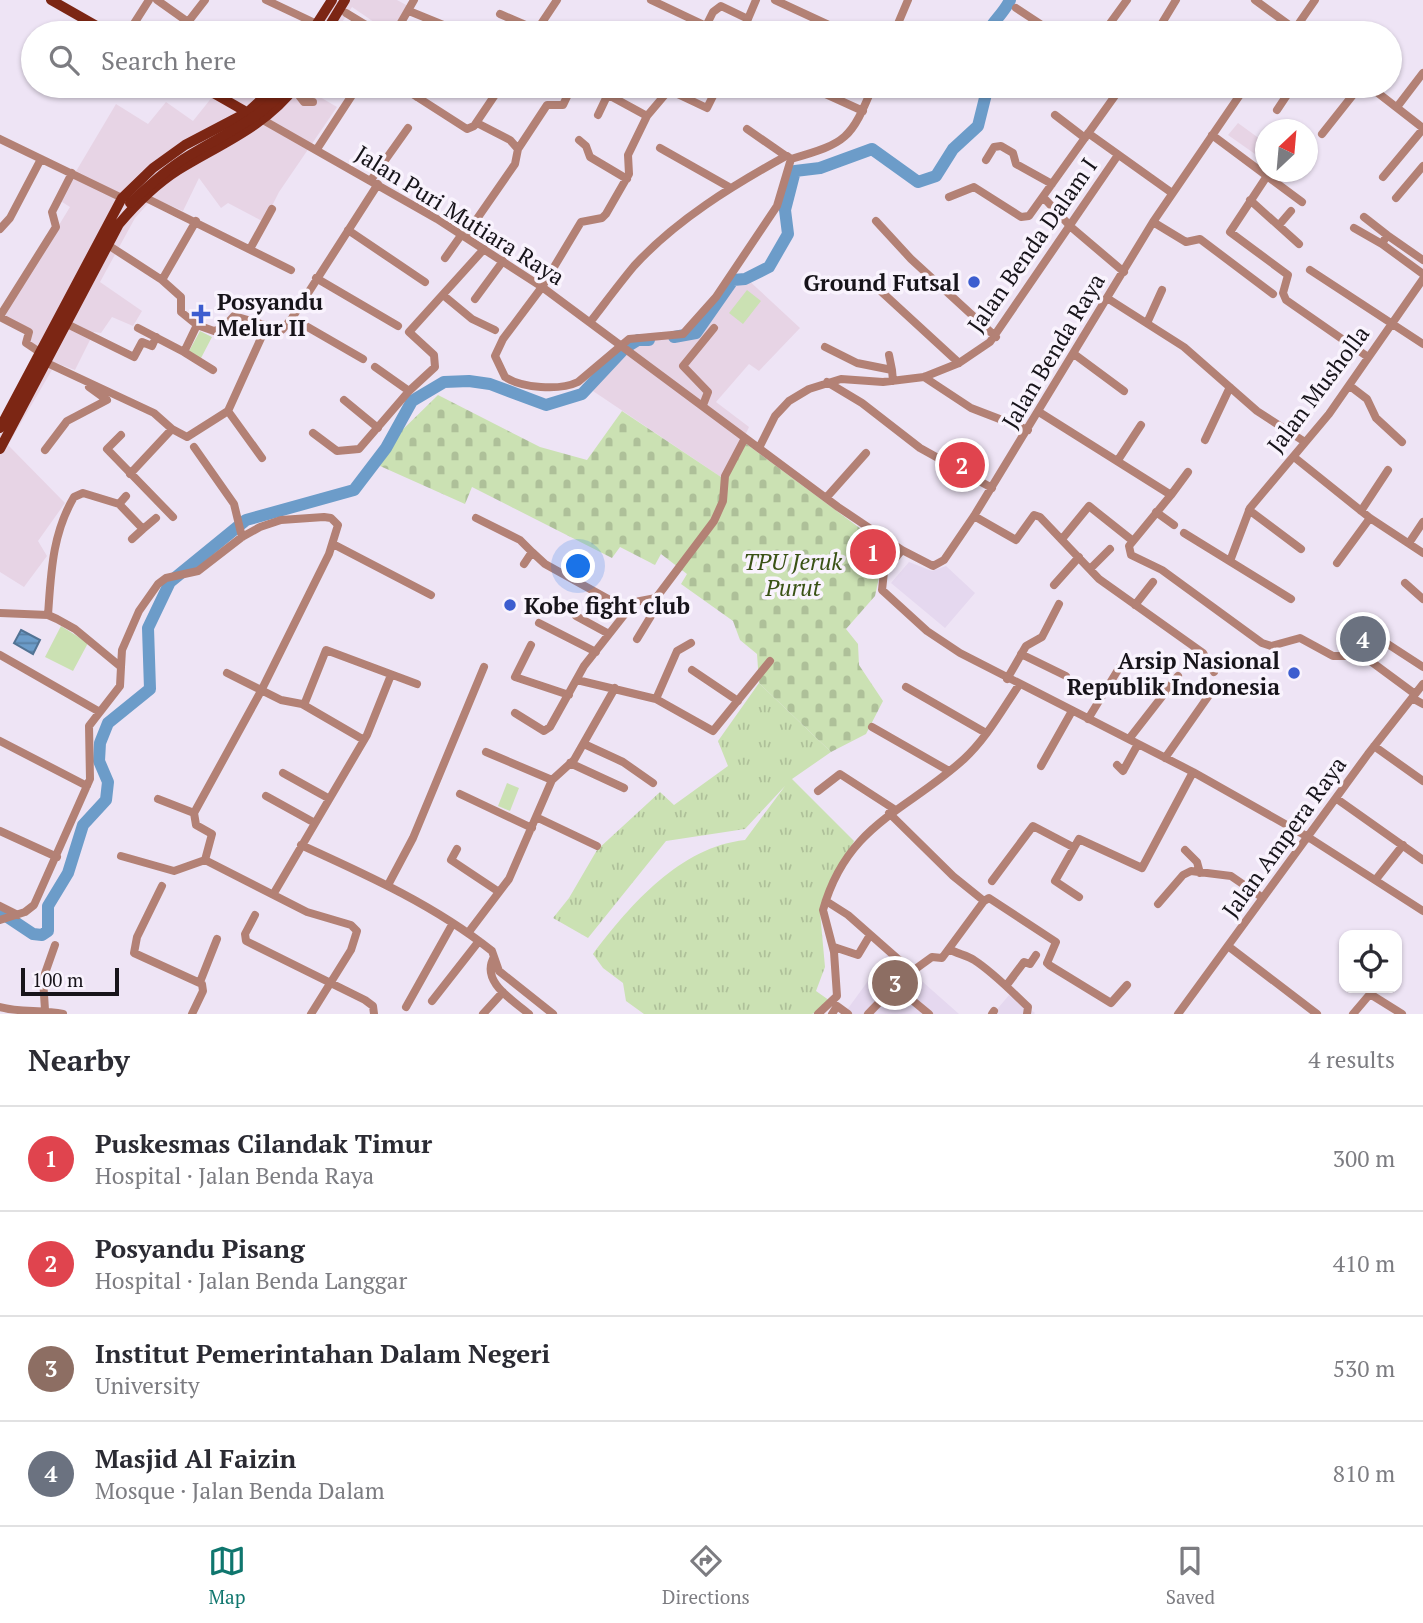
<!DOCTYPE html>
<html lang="en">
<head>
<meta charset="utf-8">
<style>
  :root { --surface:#fff; --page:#f7f7f7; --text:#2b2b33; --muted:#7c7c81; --line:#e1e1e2; --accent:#0f766e }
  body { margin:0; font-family:"PT Serif",serif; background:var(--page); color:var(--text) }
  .controls { position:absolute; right:21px; bottom:21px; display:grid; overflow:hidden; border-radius:14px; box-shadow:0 2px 5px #0004 }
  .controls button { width:63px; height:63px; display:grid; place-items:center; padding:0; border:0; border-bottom:2px solid var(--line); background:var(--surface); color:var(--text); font:35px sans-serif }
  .compass { position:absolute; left:1255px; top:119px; width:63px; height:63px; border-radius:50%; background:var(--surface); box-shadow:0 2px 5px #0004; rotate:26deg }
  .scale { position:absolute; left:21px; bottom:18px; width:98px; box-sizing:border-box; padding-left:7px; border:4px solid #17141a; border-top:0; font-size:19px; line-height:24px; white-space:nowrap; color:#17141a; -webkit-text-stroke:5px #f9f3fd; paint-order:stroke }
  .you { position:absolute; left:579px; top:567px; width:24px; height:24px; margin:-18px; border:5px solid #fff; border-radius:50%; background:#1a73e8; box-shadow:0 0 0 10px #1a73e833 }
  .badge { display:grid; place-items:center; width:46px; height:46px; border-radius:50%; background:var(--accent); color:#fff; font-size:23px; font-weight:700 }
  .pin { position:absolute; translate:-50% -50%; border:4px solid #fff; box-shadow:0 2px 7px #0006 }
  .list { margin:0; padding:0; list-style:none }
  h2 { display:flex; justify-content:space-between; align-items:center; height:91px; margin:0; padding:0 28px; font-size:30px }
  h2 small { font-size:23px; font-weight:400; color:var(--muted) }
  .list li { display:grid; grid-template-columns:46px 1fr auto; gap:21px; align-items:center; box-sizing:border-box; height:105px; padding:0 28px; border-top:2px solid var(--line) }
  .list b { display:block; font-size:26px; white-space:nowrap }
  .list p { margin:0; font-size:23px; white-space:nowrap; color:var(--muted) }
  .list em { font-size:23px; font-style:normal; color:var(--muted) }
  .icon { flex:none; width:38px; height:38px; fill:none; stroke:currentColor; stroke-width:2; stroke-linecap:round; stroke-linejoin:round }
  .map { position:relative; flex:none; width:1423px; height:1014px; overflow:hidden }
  .search { position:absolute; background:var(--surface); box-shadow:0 2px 5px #0004; left:21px; right:21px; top:21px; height:77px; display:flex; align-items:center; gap:18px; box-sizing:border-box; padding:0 24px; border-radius:38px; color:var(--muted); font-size:26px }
  .sheet { height:511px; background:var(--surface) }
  nav { display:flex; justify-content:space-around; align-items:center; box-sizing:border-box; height:98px; border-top:2px solid var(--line); background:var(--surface); font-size:19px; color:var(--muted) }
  nav a { display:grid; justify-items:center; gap:4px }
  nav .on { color:var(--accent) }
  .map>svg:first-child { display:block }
</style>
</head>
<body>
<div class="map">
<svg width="1423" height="1014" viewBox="0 0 1423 1014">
  <defs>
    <pattern id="grass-tufts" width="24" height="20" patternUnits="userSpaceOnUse" patternTransform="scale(1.75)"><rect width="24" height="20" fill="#cbe1b3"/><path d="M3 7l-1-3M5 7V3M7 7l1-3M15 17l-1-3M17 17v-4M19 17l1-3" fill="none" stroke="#aec099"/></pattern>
    <pattern id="cemetery-stones" width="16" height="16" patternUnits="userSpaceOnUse" patternTransform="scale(1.75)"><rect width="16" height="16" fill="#cbe1b3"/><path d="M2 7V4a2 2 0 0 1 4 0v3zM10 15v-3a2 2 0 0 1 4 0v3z" fill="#aec099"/></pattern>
    <pattern id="water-rules" width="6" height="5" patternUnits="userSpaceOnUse" patternTransform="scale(1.75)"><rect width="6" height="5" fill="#6c9cc9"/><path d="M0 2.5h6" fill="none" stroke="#587ea2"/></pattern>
  </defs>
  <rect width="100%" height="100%" fill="#eee4f5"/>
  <!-- commercial -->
  <path fill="#e7d4e5" d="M328 0H397L408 6 390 33 352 7 335 33H307Z
    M221 86H229L254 99 272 86H301L337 107 279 192 264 222 228 203 221 208 199 178 183 211 153 198 135 218 100 282 142 311 133 326 112 317 101 333 94 332 75 370 56 363 8 445 65 503 38 541 47 556 24 587 0 572V417L38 350 27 342 31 334 4 315 70 207 59 200 116 104 148 124 166 102 193 121Z
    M1238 123 1264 142 1255 154 1228 135Z
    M745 277 800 328 759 371 749 364 716 402 749 427 724 479 590 389 648 333 691 331Z"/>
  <!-- built -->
  <path fill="#e5d8ef" d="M909 562 932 571 946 566 975 593 945 628 891 583Z
    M889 952 959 1014H844Z
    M1010 994 1035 1013 1034 1014H993Z"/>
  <!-- grass -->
  <path fill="url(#grass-tufts)" d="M759 683 831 752 792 779 854 841 820 912 825 967 816 991 833 1003 812 1014H644L626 1001 623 983 603 968 593 954C631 904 680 847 745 840L785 786 745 829 666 841 588 938 553 918 569 898 597 850 660 792 674 805 728 766 718 741Z"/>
  <!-- cemetery -->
  <path fill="url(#cemetery-stones)" d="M438 395 540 447 587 460 622 411 724 479 741 440 892 552 881 568 875 596 846 629 858 644 859 665 883 701 866 734 831 752 759 683 757 654 740 640 733 621 681 584 687 574 661 554 655 565 620 547 612 558 472 487 465 504 380 466 389 443Z"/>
  <!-- garden -->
  <path fill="#cbe1b3" d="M747 290 761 301 743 324 729 313Z
    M200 331 212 337 200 360 188 353Z
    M61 626 88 643 73 671 45 657Z
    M507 783 519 788 510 811 498 806Z"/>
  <!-- water -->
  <path fill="url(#water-rules)" stroke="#527394" stroke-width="2" d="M21 630 40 640 33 654 14 643Z"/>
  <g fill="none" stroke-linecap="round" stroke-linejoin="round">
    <!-- river -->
    <path stroke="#6c9cc9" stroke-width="12" d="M987 33C994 20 1004 13 1010 0
      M674 337 696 333 733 280 745 279 769 267 788 234 785 210 795 171 820 168 872 149 918 182 936 176 953 149 978 126 988 86
      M0 912 33 934 42 935 48 931V906L68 873 83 825 106 800 108 782 99 761 100 743 108 723 150 689 148 628 170 582 246 520 354 490 386 448 412 401 444 382 469 381 490 384 546 405 582 394 625 348 638 340H649"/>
    <!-- minor -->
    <path stroke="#b38175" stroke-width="8" d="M157 0 188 22 205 0
      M266 0 317 24
      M651 0 721 33
      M775 0 846 33
      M1255 0 1300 33
      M1016 8 1054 33
      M409 11 463 33
      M346 13 379 33
      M500 14 537 30
      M706 26 713 12 721 6 748 19
      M1295 29 1315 0
      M128 33 149 0
      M395 33 414 0
      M506 33H526
      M535 33 557 0
      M742 33 756 0
      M894 33 908 0
      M1103 33 1127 0
      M1156 33 1176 0
      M400 86 467 129 474 126 501 86
      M592 86 647 116
      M718 86 707 108 669 90 647 116 628 155 629 174 606 214 602 218 581 222 542 287 503 339 495 356 505 377C522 388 559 391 578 382L629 339 683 334 716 297 777 206 791 159
      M808 86 863 111
      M1369 86 1423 128
      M294 89 304 102H313
      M417 97 425 86
      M1397 107 1423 73
      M1277 110 1293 86
      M598 115 608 94
      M1055 115 1085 138
      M263 120 437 219 542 287 838 507 902 550 933 566 944 560 974 516 1153 222 1246 86
      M477 123 510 140 518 149
      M747 129 786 156
      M1088 133 1172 193
      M1322 134 1360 86
      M1212 135 1267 176 1230 232 1288 275 1283 293 1286 300 1368 357
      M0 139 122 198
      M579 140 586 146 590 157 627 179
      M660 148 729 187
      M317 149 358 86
      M787 156 791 159C847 143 851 139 873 86
      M986 160 994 147 1001 146 1013 153 1016 164 1052 184
      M1267 176 1302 202
      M1383 177 1423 129
      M371 180 408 128
      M144 197 291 270
      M949 197 974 187 1021 217 1029 216 1122 86
      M1043 197 1071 227 1124 272
      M1396 198 1423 166
      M1250 200 1299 244
      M1364 217 1387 235
      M196 221 162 280 181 297V312L197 325 214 331 223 328 234 316 282 330 292 318 378 184
      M876 221 911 259 996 337
      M1153 222 1186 242 1200 239 1273 294
      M1279 225 1291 211
      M1354 228 1382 244
      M0 229 10 218 41 159
      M348 230 425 282
      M465 236 515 164 518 149 547 105H563L572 86
      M108 245 162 280
      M250 249 272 209
      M445 258 462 234
      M1423 260 1387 235 1382 244 1423 274
      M1310 270 1423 344
      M316 278 398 326
      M873 284 959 363
      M443 295 472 319 495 330
      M1107 298 1184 347 1257 411 1305 442
      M475 299 503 261
      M0 316 56 227 52 212 72 173
      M0 317 29 332 26 343 41 353
      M292 318 363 359
      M591 321C605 303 619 284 634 266 676 220 732 186 786 156
      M1147 323 1162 290
      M67 324 134 357 142 342 152 346 156 337
      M197 325 184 352 213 370
      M138 328 184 352
      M825 347 857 363 892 370 893 381
      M1074 354 1124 391
      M889 355 892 370
      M47 363 154 413 172 429 187 437 228 411 266 327
      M375 367 409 391
      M924 377 971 408 1028 430
      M827 382 862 403 920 448 992 488
      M1350 386 1367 399 1376 418 1402 442
      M344 400 378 428
      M703 405 708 392 683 366 714 328
      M228 411 262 458
      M1039 412 1171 495 1129 546 1131 555 1162 570 1262 643 1271 646 1300 638 1333 656H1347
      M313 433 337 451 359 449 409 391 435 367 434 355 409 332 484 249
      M121 435 107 449 173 517
      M1205 440 1230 387
      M194 447 234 504 242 537
      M759 448 775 416 789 401 809 389 841 379 883 382 924 377 959 363 990 342 1118 155
      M45 450 67 421 107 400 89 387
      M1294 457 1370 518 1423 553
      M1118 460 1141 425
      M130 474 172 429
      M1171 495 1188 472
      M826 498 866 453
      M119 504 143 529 156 518
      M1249 510 1301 549
      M1361 511 1388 470
      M1156 512 1174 525
      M974 516 1016 540 1034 515 1040 517 1099 579 1203 653 1214 672
      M476 518 520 540 532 552
      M1184 533 1291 599
      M132 539 143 529
      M1062 539 1089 506 1133 541
      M1409 543 1423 522
      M333 544 431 595
      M902 550 884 572 882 590 927 631 960 653 1193 772 1308 837 1423 911
      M1230 561 1250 508 1329 414 1423 279
      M1337 563 1370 518
      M524 564 532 552 545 564 628 610
      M1090 569 1110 549
      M1405 583 1423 599
      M1054 585 1079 557
      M1135 605 1153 582
      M0 613 48 615 57 619 75 629 121 667 120 686 89 726 90 779 34 905 25 912 0 920
      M48 615C51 574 52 534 74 497L83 493 119 504 126 496
      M576 616 609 634
      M539 623 596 652
      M637 639 651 616V600
      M1380 639 1423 667
      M531 645 515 677 569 695
      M1350 646 1415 694
      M1021 654 1066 676
      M0 655 98 711
      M121 667 122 650 139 611 158 584 166 578 198 571 242 537 260 527 281 520 324 517 331 518 338 525 329 554 261 691 194 813 196 825 212 834 205 860
      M692 670 738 701
      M227 673 281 700 302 704 364 740
      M1007 679 1026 646 1042 637 1059 604
      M577 680 656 699 713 731 770 661
      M906 687 986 733
      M1412 698 1423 704
      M656 699 677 651 691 643
      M304 705 326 650 417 684
      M515 713 544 731 550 727 584 666 628 610 635 602 656 598 714 521 723 501 725 476 745 438
      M1088 719 1124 660
      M872 727 949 771
      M1129 739 1178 676
      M0 741 87 786
      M584 744 623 762 653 783
      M1374 746 1423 781
      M486 752 552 780
      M1165 758 1212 691
      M570 763 624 788
      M1117 765 1123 771 1138 744
      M1041 766 1072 711
      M283 773 328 798
      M818 791 840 774 894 809
      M460 794 532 828
      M266 796 313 822
      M158 799 194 813
      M1337 799 1423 860
      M889 813 953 876 984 901 989 898 1056 942 1047 963 1049 965 1111 1003 1127 985
      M536 817 597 846
      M0 831 57 857
      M301 845C367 875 434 905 492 951L499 971 553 1014
      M457 849 451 860 499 892
      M1185 850 1197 862 1200 873
      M121 856 174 871 205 860
      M205 860 307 912 351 925 357 931 351 950 311 1014
      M1377 878 1403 845
      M992 881 1033 826 1073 847
      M388 885 413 838 484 667
      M162 886 137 937 134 953 202 984 203 991 192 1014
      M274 893 367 735 391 675
      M1079 897 1055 881 1079 839 1142 868 1193 772
      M826 901 848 915 907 967 914 970 932 957 942 958 984 901
      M1158 904 1183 875 1191 871 1231 876 1263 898
      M0 906 18 915
      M255 915 245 934 246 941 365 1000 373 1006 374 1014
      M468 933 509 879 552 780 574 760 615 688
      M1228 946 1317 1014
      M834 947 858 955 870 935
      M949 949C957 954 967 955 974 960 994 973 1011 991 1028 1007L1027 1014
      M494 957C480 982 513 1000 529 1014
      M200 982 217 939
      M1006 986 1024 962 1030 964 1036 955
      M432 1001 479 941
      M0 1007C21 1013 42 1009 63 1014
      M406 1007 453 923
      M45 1010 43 979 55 945
      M483 1014 503 992
      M818 1014 837 996 834 952 823 910C847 824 907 811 964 759 986 739 1002 710 1019 685
      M832 1014 837 1006 848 1014
      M868 1014 895 986 929 1014
      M992 1014 994 1011
      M1178 1014 1368 754 1423 684
      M1353 1014 1370 994 1402 1014"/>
    <!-- major -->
    <path stroke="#7c2614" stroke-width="10" d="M51 0 109 33
      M311 33 332 0
      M325 33 345 0
      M201 86 250 114
      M0 428 122 198 153 168 185 145 248 112 276 86
      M0 449 119 224C136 204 156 184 178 170 220 144 265 127 296 86"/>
    <!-- major-bridge -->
    <path stroke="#7c2614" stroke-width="10" d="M130 203C149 186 168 168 190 155 226 133 260 119 288 86"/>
  </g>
  <!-- markers -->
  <g fill="#3c5dcf" stroke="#f9f3fd" stroke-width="2.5">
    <circle cx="974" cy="282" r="7"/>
    <path d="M197.5 303.5h7v7h7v7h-7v7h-7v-7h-7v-7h7z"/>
    <circle cx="510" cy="605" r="7"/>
    <circle cx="1294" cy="673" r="7"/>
  </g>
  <g text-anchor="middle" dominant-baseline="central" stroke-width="7" stroke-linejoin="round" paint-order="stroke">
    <!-- street labels -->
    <g font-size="23" fill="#17141a" stroke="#f9f3fd">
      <text transform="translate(460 215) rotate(32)">Jalan Puri Mutiara Raya</text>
      <text transform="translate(1032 245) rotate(-55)">Jalan Benda Dalam I</text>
      <text transform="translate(1053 351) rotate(-59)">Jalan Benda Raya</text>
      <text transform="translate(1318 389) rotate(-53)">Jalan Musholla</text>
      <text transform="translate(1284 837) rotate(-54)">Jalan Ampera Raya</text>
    </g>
    <!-- poi labels -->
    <g font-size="23" font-weight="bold" fill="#17141a" stroke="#f9f3fd" text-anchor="end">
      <text x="960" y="282">Ground Futsal</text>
      <text x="217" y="301" text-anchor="start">Posyandu<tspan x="217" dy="26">Melur II</tspan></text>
      <text x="524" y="605" text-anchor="start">Kobe fight club</text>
      <text x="1280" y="660">Arsip Nasional<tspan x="1280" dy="26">Republik Indonesia</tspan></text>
    </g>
    <!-- park labels -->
    <g font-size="23" font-style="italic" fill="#3a5215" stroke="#f9f3fd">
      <text x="793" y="561">TPU Jeruk<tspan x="793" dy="26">Purut</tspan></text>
    </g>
  </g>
</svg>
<div class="controls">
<button><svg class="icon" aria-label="locate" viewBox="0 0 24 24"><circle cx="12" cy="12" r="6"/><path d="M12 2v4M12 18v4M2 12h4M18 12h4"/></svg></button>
</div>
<svg class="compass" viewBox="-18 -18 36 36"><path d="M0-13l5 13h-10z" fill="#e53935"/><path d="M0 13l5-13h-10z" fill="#7c7c81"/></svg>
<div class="scale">100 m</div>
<div class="you"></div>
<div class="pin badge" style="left:873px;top:552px;background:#e0444e">1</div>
<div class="pin badge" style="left:962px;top:465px;background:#e0444e">2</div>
<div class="pin badge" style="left:895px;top:983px;background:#8d6e63">3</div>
<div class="pin badge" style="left:1363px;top:639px;background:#6b7280">4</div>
<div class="search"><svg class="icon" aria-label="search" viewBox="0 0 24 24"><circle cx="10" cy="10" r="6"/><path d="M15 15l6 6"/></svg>Search here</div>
</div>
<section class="sheet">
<h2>Nearby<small>4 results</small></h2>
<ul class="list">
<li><span class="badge" style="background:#e0444e">1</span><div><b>Puskesmas Cilandak Timur</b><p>Hospital · Jalan Benda Raya</p></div><em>300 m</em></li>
<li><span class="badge" style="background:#e0444e">2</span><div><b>Posyandu Pisang</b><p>Hospital · Jalan Benda Langgar</p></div><em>410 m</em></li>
<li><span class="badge" style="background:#8d6e63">3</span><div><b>Institut Pemerintahan Dalam Negeri</b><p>University</p></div><em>530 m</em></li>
<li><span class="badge" style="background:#6b7280">4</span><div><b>Masjid Al Faizin</b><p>Mosque · Jalan Benda Dalam</p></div><em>810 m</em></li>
</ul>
</section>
<nav>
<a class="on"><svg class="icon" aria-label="map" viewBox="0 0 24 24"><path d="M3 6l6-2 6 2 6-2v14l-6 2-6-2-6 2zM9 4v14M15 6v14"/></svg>Map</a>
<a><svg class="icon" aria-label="directions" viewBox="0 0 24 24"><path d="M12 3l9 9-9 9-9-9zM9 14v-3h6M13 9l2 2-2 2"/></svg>Directions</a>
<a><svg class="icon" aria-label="saved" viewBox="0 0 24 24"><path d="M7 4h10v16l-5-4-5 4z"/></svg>Saved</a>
</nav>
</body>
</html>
